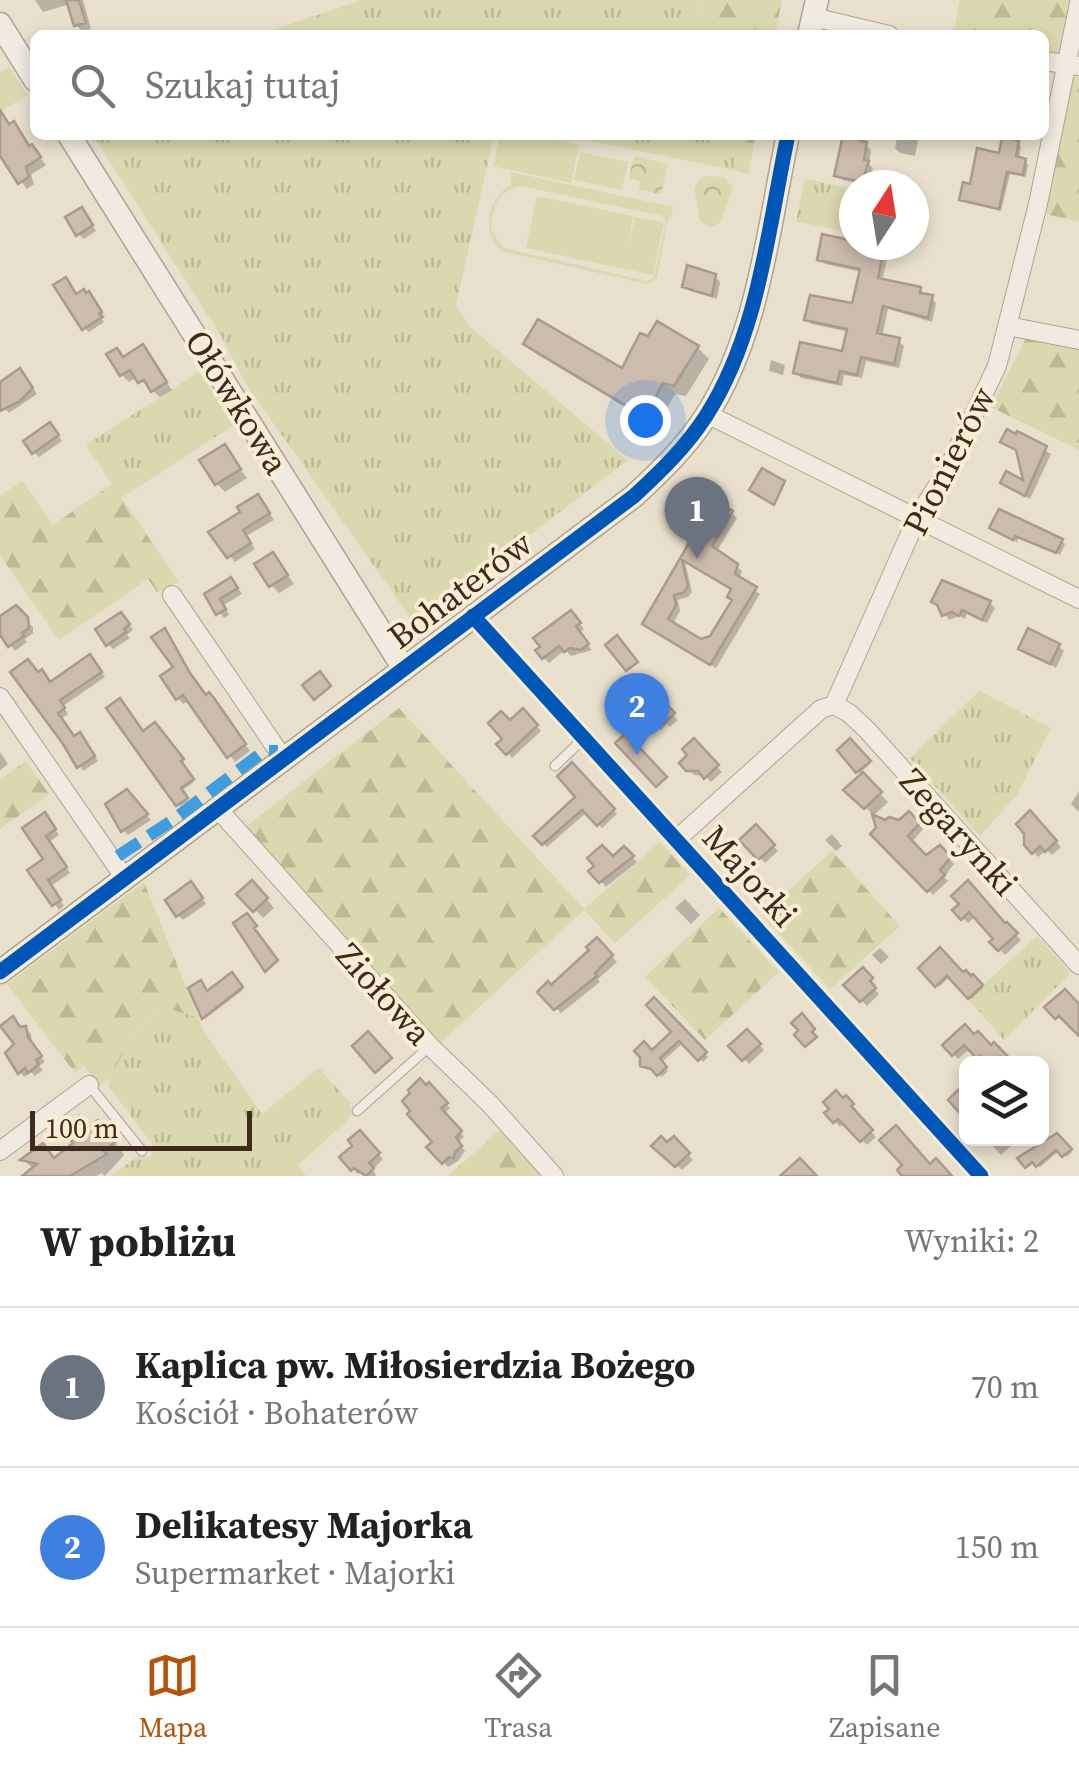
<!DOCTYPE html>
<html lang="pl">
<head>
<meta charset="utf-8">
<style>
  :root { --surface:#fff; --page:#f6f6f6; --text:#222; --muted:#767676; --line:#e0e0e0; --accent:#b45309 }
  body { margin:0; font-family:"Source Serif 4",serif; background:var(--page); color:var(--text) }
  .controls { position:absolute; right:30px; bottom:30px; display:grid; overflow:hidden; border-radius:15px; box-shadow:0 5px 15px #0003 }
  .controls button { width:90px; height:90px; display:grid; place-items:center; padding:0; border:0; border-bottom:2px solid var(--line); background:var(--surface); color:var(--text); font:50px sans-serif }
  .compass { position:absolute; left:839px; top:170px; width:90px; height:90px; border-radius:50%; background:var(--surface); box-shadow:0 5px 15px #0003; rotate:12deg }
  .scale { position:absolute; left:30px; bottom:25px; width:222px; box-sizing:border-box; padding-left:10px; border:5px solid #3e2b1c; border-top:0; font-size:28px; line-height:35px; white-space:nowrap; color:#3e2b1c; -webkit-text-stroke:8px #f9edd3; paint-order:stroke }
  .you { position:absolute; left:645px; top:420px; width:35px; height:35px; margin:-25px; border:8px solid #fff; border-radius:50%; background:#1a73e8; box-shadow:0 0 0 15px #1a73e833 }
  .badge { display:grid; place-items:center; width:65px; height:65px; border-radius:50%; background:var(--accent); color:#fff; font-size:32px; font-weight:700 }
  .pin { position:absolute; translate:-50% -82px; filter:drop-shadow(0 2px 5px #0008) }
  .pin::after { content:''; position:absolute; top:52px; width:35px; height:30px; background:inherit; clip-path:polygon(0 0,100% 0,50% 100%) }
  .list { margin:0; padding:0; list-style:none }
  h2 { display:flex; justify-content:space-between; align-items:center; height:130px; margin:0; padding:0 40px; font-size:42px }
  h2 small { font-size:32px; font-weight:400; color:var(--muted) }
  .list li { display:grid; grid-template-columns:65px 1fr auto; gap:30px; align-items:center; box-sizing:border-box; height:160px; padding:0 40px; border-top:2px solid var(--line) }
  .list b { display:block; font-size:38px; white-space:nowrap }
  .list p { margin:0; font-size:32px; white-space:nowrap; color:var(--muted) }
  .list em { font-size:32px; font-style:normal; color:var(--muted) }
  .icon { flex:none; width:55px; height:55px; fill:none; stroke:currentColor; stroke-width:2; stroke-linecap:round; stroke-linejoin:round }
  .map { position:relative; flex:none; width:1079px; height:1176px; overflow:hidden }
  .search { position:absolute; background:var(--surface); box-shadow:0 5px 15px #0003; left:30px; right:30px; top:30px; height:110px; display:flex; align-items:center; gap:25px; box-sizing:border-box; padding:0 35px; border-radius:15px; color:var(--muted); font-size:38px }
  .sheet { height:450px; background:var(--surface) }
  nav { display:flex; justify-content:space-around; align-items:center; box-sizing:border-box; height:140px; border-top:2px solid var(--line); background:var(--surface); font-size:28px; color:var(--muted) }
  nav a { display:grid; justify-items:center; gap:5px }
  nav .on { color:var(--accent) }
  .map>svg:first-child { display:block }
</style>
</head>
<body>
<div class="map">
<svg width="1079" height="1176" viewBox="0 0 1079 1176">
  <defs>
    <pattern id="grass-tufts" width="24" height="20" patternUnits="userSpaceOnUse" patternTransform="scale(2.5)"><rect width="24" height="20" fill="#d9d8ae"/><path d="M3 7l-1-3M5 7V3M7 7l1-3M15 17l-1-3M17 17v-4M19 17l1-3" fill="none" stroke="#bbba95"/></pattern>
    <pattern id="forest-firs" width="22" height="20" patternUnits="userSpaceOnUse" patternTransform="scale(2.5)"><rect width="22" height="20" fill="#d9d8ae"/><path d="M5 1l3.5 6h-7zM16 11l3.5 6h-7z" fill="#bbba95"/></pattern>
    <pattern id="park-crowns" width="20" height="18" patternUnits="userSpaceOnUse" patternTransform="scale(2.5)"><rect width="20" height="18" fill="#d9d8ae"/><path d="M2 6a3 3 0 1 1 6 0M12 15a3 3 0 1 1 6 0" fill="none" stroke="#bbba95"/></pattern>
  </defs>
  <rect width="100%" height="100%" fill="#e8dfcd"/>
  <!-- grass -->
  <path fill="url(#grass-tufts)" d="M362 0H696L704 35H258Z
    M9 67 27 95 0 112V73Z
    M93 135H494L456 305 470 327 628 460 414 623 246 384 221 336Z
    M565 135H728L737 171 578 138Z
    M805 179 854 189V234L796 221Z
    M199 372 234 425 121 498 86 445Z
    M979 691 1051 728 1016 796 980 836 910 758Z
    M1037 936 1071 973 1004 1040 968 999Z
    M161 1007 193 1016 262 1114 319 1068 351 1104 350 1118 298 1165 306 1176H111L140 1155 151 1157 153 1145 110 1088 109 1078 140 1024Z"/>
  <!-- forest -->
  <path fill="url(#forest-firs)" d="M696 0H782L775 35H704Z
    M960 0H1074L1061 56 1044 55V35H953Z
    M1072 72 1079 74V222L1041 213Z
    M728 135H756L748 174 737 171Z
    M1027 336 1079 347V450L991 407Z
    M22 481 53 525 112 484 179 582 157 592 148 579 59 640 0 555V496Z
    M399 708 584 909 660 842 690 875 615 943 584 910 438 1045 244 828Z
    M26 761 49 794 0 829V779Z
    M832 851 900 926 830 989 762 915Z
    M144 882 204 1032 193 1016 161 1007 140 1024 109 1078 98 1087 84 1065 75 1073 7 984Z
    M719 908 779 972 705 1040 645 977Z
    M501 1129 543 1176H448Z"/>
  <!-- park -->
  <path fill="url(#park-crowns)" d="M634 156 668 164 661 194 638 189 640 181 629 178Z
    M709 176 724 177 733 188 720 223 710 227 700 221 694 188 701 178Z"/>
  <!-- pitch -->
  <path fill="#d9d8ae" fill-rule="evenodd" d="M500 135H534L579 145 571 183 493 166Z
    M580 152 628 162 622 190 574 180Z
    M511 172 673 207 671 217 668 218 657 279 647 284 502 251C481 232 486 199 511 185ZM521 186 663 216 666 222 654 278 647 281 503 248 491 230C492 208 497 190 521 186Z
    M537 196 633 216 628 247 635 217 664 223 653 275 526 248Z"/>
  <!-- shadow -->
  <path fill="#0003" fill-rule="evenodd" d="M35 0H83L91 29 83 32 76 25 70 4 43 12Z
    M14 124 46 165 31 175 34 184 27 189 0 154V125Z
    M845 135H867L865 144 871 150 869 164 873 168 868 185 842 180 837 175Z
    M898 135H913L918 140 915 156 900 153 895 148Z
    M1018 143 1021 146 1019 160 1028 164 1026 177 1010 174 1001 211 965 202 962 199 972 187Z
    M86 215 96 231 84 239 78 234Z
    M854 244 883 250 888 255 882 282 920 290 931 298 936 303 932 322 888 309 882 337 898 341 904 346 899 368 866 361 862 378 844 375 842 386 801 378 796 373 844 354 849 332 812 324 807 319 854 306 861 272 825 264 820 259Z
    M715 276 720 282 717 299 690 291 685 286Z
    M77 296 93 299 105 317 102 319 104 322 89 332 84 328Z
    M526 344 623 372 698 348 709 359 686 396 675 394 657 426 538 355Z
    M143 347 172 390 160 397 137 377 129 382 122 375 124 359Z
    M771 360 785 365 783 375 769 371Z
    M24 376 37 394 9 413 0 403V383Z
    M55 431 62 441 39 457 34 452Z
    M1018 434 1051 454 1030 499 1003 482 1027 485 1019 452 1003 442Z
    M224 447 247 478 225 492 217 484Z
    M263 503 274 520 246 536 255 549 235 562 212 532Z
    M732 513 737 518 717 551 742 571 739 580 760 594 716 668 645 624 696 537ZM685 562 733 590 734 601 712 638 701 641 672 625 680 611 678 600 688 597 692 592Z
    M996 531 1062 541 1065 544 1060 555 1019 537 1017 542Z
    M273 555 294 584 279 593 271 585Z
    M236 585 242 594 224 605 229 615 224 618 207 595Z
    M990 603 995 608 987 623 967 614 965 619 959 616 949 620 941 607Z
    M15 608 33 627V633L25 639 27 642 15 651 0 631V614L3 617Z
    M576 619 584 629 579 633 592 650 571 656 565 650 549 663 544 658Z
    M126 620 133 630 127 635 130 638 113 649 108 644Z
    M164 631 207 697 219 706 250 751 235 762 190 700 183 704 178 698 176 668Z
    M1058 646 1064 651 1056 668 1021 648Z
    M94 662 105 677 63 706 68 714 61 719 75 739 84 740 98 761 83 771 38 675 51 684Z
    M652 692 678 720 670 727 667 724 661 730 637 706Z
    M110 708 143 734 155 725 184 762 181 763 194 782 181 791 188 801 180 806Z
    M523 711 541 731 512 758 500 744 510 723Z
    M850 741 870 764 860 773 888 802 874 815 846 790 862 776 840 750Z
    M694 742 722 772 711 782 705 776 694 775 682 763 690 755Z
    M0 752 8 764 0 770Z
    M572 765 617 814 602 828 587 812 547 847 536 836 579 797Z
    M1079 791V812L1071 804Z
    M127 792 151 820 128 835 123 830Z
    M909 814 923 829 911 843 926 858 940 848 954 864 944 877 948 881 933 895 874 834 899 823Z
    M1030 814 1061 847 1052 855 1047 850 1038 857 1026 844Z
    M50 821 59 835 49 842 70 873 51 886 64 906 59 910 31 871 46 860 26 829Z
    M756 828 778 851 765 863 743 840Z
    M832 834 842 846 836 851 825 840Z
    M624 849 637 862 606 887 592 871Z
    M196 890 206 904 183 920 178 915Z
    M260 891 274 908 263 918 240 894Z
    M685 899 700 915 691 924 675 908Z
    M962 905 1007 925 1021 940 1005 955 993 942 997 939 976 916 968 923 956 911Z
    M597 940 617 962 598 979 600 982 561 1013 541 992 551 988 592 950Z
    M880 948 889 957 881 964 872 955Z
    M921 968 973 977 983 988 971 999 950 976 939 987Z
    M863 971 876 985 873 988 879 994 867 1006 847 985Z
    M232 975 243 990 205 1019 208 994Z
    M654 1001 708 1057 703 1062 684 1042 661 1063 668 1071 662 1077 643 1065 675 1032Z
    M21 1029H26L31 1034 32 1045 45 1062 39 1066 43 1070 35 1076 31 1072 24 1077 20 1072 17 1044Z
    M747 1032 764 1050 749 1064 732 1046Z
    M974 1038 1011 1064H986L971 1048 958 1059 945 1045Z
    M429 1085 450 1108 444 1114 464 1137 458 1142 465 1151 458 1161 448 1167 430 1147 435 1142 426 1088Z
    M846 1098 857 1110 854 1113 876 1137 867 1145 845 1122 840 1127 828 1114Z
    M360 1133 383 1159 373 1169 376 1176H365L361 1172 358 1174 342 1158 356 1146Z
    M109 1135 124 1155 105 1176 101 1173 97 1176H26L34 1170 24 1160 43 1146 56 1160Z
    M1057 1136 1072 1152 1066 1157 1060 1150 1040 1167 1035 1162 1028 1168 1021 1159Z
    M985 1138H1005L1011 1146 1001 1155Z
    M674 1139 693 1160 682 1170 654 1146 667 1145Z"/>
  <!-- building -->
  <path fill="#ccbcad" stroke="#a99a8c" stroke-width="2.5" fill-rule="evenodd" d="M66 0H79L86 23 74 26Z
    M0 110 9 124 14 121 29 146 32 144 41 157 26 167 29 177 18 184 0 156Z
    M843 135H861L860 141 867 142 864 160 869 161 862 182 834 176Z
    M1002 137 1019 141 1016 156 1026 159 1023 175 1007 172 999 209 959 200 963 182 970 184 977 148 999 153Z
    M82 207 93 225 76 236 65 217Z
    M822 234 854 241V245L884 248 878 278 921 287 920 293 933 295 928 318 883 306 877 333 900 338 894 364 861 357 857 375 840 371 837 383 793 373 800 342 842 351 847 329 804 320 810 295 852 303 860 269 817 260Z
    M687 265 716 274 712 296 682 287Z
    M66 277 76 294 84 289 86 293 89 291 102 312 99 314 102 317 82 330 53 285Z
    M538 319 622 368 640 333 648 336 657 321 699 346 674 386 663 383 645 417 523 344Z
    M143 344 167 382 151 392 144 380 138 383 130 370 120 376 106 354 117 348 123 357Z
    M20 368 33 388 20 401 0 411V382Z
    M50 422 59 435 32 454 23 441Z
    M1007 429 1016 434 1017 431 1047 446 1025 496 1000 483 1006 471 1023 480 1016 450 1000 442Z
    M225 444 241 469 215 485 199 460Z
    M762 468 785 481 774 505 749 490Z
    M258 494 270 513 243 530 251 543 227 558 208 532 240 512 237 507Z
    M711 497 733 511 712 546 738 564 735 574 757 587 710 665 642 624 693 536 689 534ZM682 560 731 589 727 597 732 600 710 636 701 639 668 619 676 605 674 595 683 593 688 586Z
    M999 509 1063 539 1056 553 1015 536 1013 540 989 528Z
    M273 552 288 575 269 587 254 564Z
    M231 577 238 588 220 599 226 609 216 615 204 594Z
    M942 580 991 601 982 620 962 610 959 616 952 612 942 616 937 605 931 602Z
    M16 605 28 617 29 628 22 633 24 636 8 647 0 635V616Z
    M571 610 581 623 576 626 589 644 581 650 570 648 564 652 559 646 542 659 535 650 540 647 533 638Z
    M121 612 130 624 124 629 126 632 106 646 95 629Z
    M165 628 190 673 206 695 209 692 214 698 246 744 227 758 183 695 176 700 160 676 173 667 151 637Z
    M1028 628 1060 644 1050 664 1018 649Z
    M617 635 638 662 626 671 605 645Z
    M90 654 102 672 60 700 65 708 58 713 74 736 80 732 95 756 77 768 63 744 10 672 28 659 38 672 42 669 50 682Z
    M320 671 331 686 314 700 302 685Z
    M652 689 675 713 663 724 661 721 654 727 634 706Z
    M120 698 143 731 155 722 184 759 181 761 194 779 181 788 188 798 176 806 106 708Z
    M523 708 538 725 506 755 496 744 502 739 488 723 501 711 510 720Z
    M626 733 667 777 656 787 615 743Z
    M694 738 719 765 704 779 698 771H686L679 763 687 755 682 749Z
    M850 738 871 761 856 773 837 750Z
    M572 762 615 809 597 826 582 810 542 845 533 836 575 797 557 776Z
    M863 772 882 792 864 809 843 790Z
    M127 789 148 814 121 832 105 804Z
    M1030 810 1057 841 1045 852 1040 846 1032 854 1024 845V834L1016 824Z
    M909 811 920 823 908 836 926 855 940 845 951 857 940 870 945 875 927 892 870 834 876 828 872 814 885 820 889 817 899 820Z
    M45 812 56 829 46 836 67 867 48 880 61 900 52 906 27 870 43 859 22 828Z
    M756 824 775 845 758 860 739 840Z
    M602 845 613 856 624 846 634 856 599 883 588 871 594 866 587 858Z
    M252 880 268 898 253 912 236 894Z
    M968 880 1005 923 1007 922 1018 933 998 951 989 942 993 939 969 912 961 920 952 910 959 904 951 896Z
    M191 881 203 898 176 917 165 900Z
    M247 913 257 926 254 928 278 960 265 972 233 923Z
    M597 937 613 955 595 973 597 976 554 1010 537 992 548 981 551 985 589 950 586 947Z
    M940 947 963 972 966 970 971 976 973 974 983 985 968 999 947 976 935 987 918 968Z
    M863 967 873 978 870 981 876 988 860 1002 843 985Z
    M232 972 243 987 202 1019 188 988 201 980 207 991Z
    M1065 989 1079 1004V1036L1059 1016 1055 1019 1044 1007Z
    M654 997 707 1052 698 1061 679 1041 660 1058 667 1067 657 1076 651 1069 640 1066V1057L634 1051 644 1041 652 1050 671 1032 646 1005Z
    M802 1013 815 1029 812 1032 817 1037 805 1047 794 1035 798 1030 791 1023Z
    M13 1016 20 1027 26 1026 28 1037 42 1056 36 1060 39 1064 28 1073 25 1068 18 1074 5 1053 14 1044 0 1026Z
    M965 1024 974 1034 978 1031 991 1045 994 1042 1015 1064H988L980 1056 977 1059 964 1045 952 1056 942 1045Z
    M747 1029 761 1044 742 1061 728 1046Z
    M368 1031 392 1058 375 1073 352 1046Z
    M420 1078 426 1085 429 1082 448 1103 441 1108 462 1131 456 1137 462 1146 455 1152 454 1158 449 1157 442 1164 426 1147 432 1142 407 1114 410 1111 402 1101 410 1093 408 1090Z
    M966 1082V1120L948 1100Z
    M836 1090 843 1098 846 1095 854 1104 851 1106 873 1130 860 1142 838 1119 833 1123 824 1113 829 1109 823 1102Z
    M79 1116 88 1127 98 1120 115 1142 104 1151 107 1154 70 1176H22L37 1164 20 1160 43 1143 54 1158 73 1143 62 1128Z
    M896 1125 930 1164 936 1158 952 1176H902L897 1170 902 1165 879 1140Z
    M360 1130 380 1153 369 1163 374 1168 366 1176 354 1168 351 1171 339 1157 352 1146 348 1140Z
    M1057 1133 1072 1149 1062 1157 1056 1150 1036 1167 1032 1162 1025 1168 1017 1158Z
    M661 1136 667 1142 674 1136 690 1153 675 1167 651 1146Z
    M800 1158 817 1176H780Z"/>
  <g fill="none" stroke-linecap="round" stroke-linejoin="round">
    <!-- service casing -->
    <g stroke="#ada496" stroke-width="11">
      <path id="service" d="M555 766 584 738
        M89 1085 142 1151
        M357 1111 430 1046"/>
    </g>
    <!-- minor casing -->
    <g stroke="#ada496" stroke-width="20">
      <path id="minor" d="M813 17 889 35
        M1044 61 1079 66
        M1008 326 1079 340
        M707 414 1079 599
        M172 595 283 758
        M473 616 981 1176
        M0 697 124 877
        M834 705 917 518 948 469 997 366 1038 204 1079 3
        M834 705 849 713 867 730 1079 965
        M218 809 430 1046 490 1104 554 1176
        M677 839 821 709 834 705
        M0 1151 89 1085"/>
    </g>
    <!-- tertiary casing -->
    <g stroke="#ada496" stroke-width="25">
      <path id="tertiary" d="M0 24 35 80
        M809 35 817 0
        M69 135 404 669
        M0 972 634 496C661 471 686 447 706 416 759 334 768 228 788 135"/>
    </g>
    <!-- service -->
    <use href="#service" stroke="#f0eae0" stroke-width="9"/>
    <!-- minor -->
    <use href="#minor" stroke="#f0eae0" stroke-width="18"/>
    <!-- tertiary -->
    <use href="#tertiary" stroke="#f0eae0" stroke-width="22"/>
    <!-- quiet -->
    <path stroke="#3f9cdf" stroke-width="12" stroke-dasharray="25 12" stroke-linecap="butt" d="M118 856 173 820 264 751H278"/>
    <!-- cycleway casing -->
    <g stroke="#f9edd3" stroke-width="21">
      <path id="cycleway" d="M473 616 981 1176
        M0 972 634 496C661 471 686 447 706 416 759 334 768 228 788 135"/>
    </g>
    <!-- cycleway -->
    <use href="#cycleway" stroke="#0057b8" stroke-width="15"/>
  </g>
  <g text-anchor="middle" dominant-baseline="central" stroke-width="8" stroke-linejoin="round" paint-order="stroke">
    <!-- street labels -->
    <g font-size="35" fill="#3e2b1c" stroke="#f9edd3">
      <text transform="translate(237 402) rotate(58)">Ołówkowa</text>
      <text transform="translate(949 461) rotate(-63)">Pionierów</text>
      <text transform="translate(460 590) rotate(-37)">Bohaterów</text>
      <text transform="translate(959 832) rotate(48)">Zegarynki</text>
      <text transform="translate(750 876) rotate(48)">Majorki</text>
      <text transform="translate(384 994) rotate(48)">Ziołowa</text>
    </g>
  </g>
</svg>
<div class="controls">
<button><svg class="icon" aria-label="layers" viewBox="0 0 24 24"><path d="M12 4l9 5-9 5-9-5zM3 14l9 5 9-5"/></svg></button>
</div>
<svg class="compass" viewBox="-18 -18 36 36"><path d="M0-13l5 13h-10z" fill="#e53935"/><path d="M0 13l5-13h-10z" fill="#767676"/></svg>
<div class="scale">100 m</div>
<div class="you"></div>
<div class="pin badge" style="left:697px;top:559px;background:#6b7280">1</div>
<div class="pin badge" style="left:637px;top:755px;background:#3f7fe0">2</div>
<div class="search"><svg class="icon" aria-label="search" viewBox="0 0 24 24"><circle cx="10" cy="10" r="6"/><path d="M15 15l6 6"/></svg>Szukaj tutaj</div>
</div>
<section class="sheet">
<h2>W pobliżu<small>Wyniki: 2</small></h2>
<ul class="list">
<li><span class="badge" style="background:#6b7280">1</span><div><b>Kaplica pw. Miłosierdzia Bożego</b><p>Kościół · Bohaterów</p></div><em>70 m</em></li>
<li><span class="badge" style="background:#3f7fe0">2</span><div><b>Delikatesy Majorka</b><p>Supermarket · Majorki</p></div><em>150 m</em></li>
</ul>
</section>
<nav>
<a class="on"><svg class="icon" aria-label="map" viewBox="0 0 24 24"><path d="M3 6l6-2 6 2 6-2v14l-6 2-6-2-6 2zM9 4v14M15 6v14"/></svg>Mapa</a>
<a><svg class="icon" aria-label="directions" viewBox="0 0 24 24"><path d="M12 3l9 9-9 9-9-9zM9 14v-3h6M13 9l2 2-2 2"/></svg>Trasa</a>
<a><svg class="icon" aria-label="saved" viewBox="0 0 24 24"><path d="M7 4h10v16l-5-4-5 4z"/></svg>Zapisane</a>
</nav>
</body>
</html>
